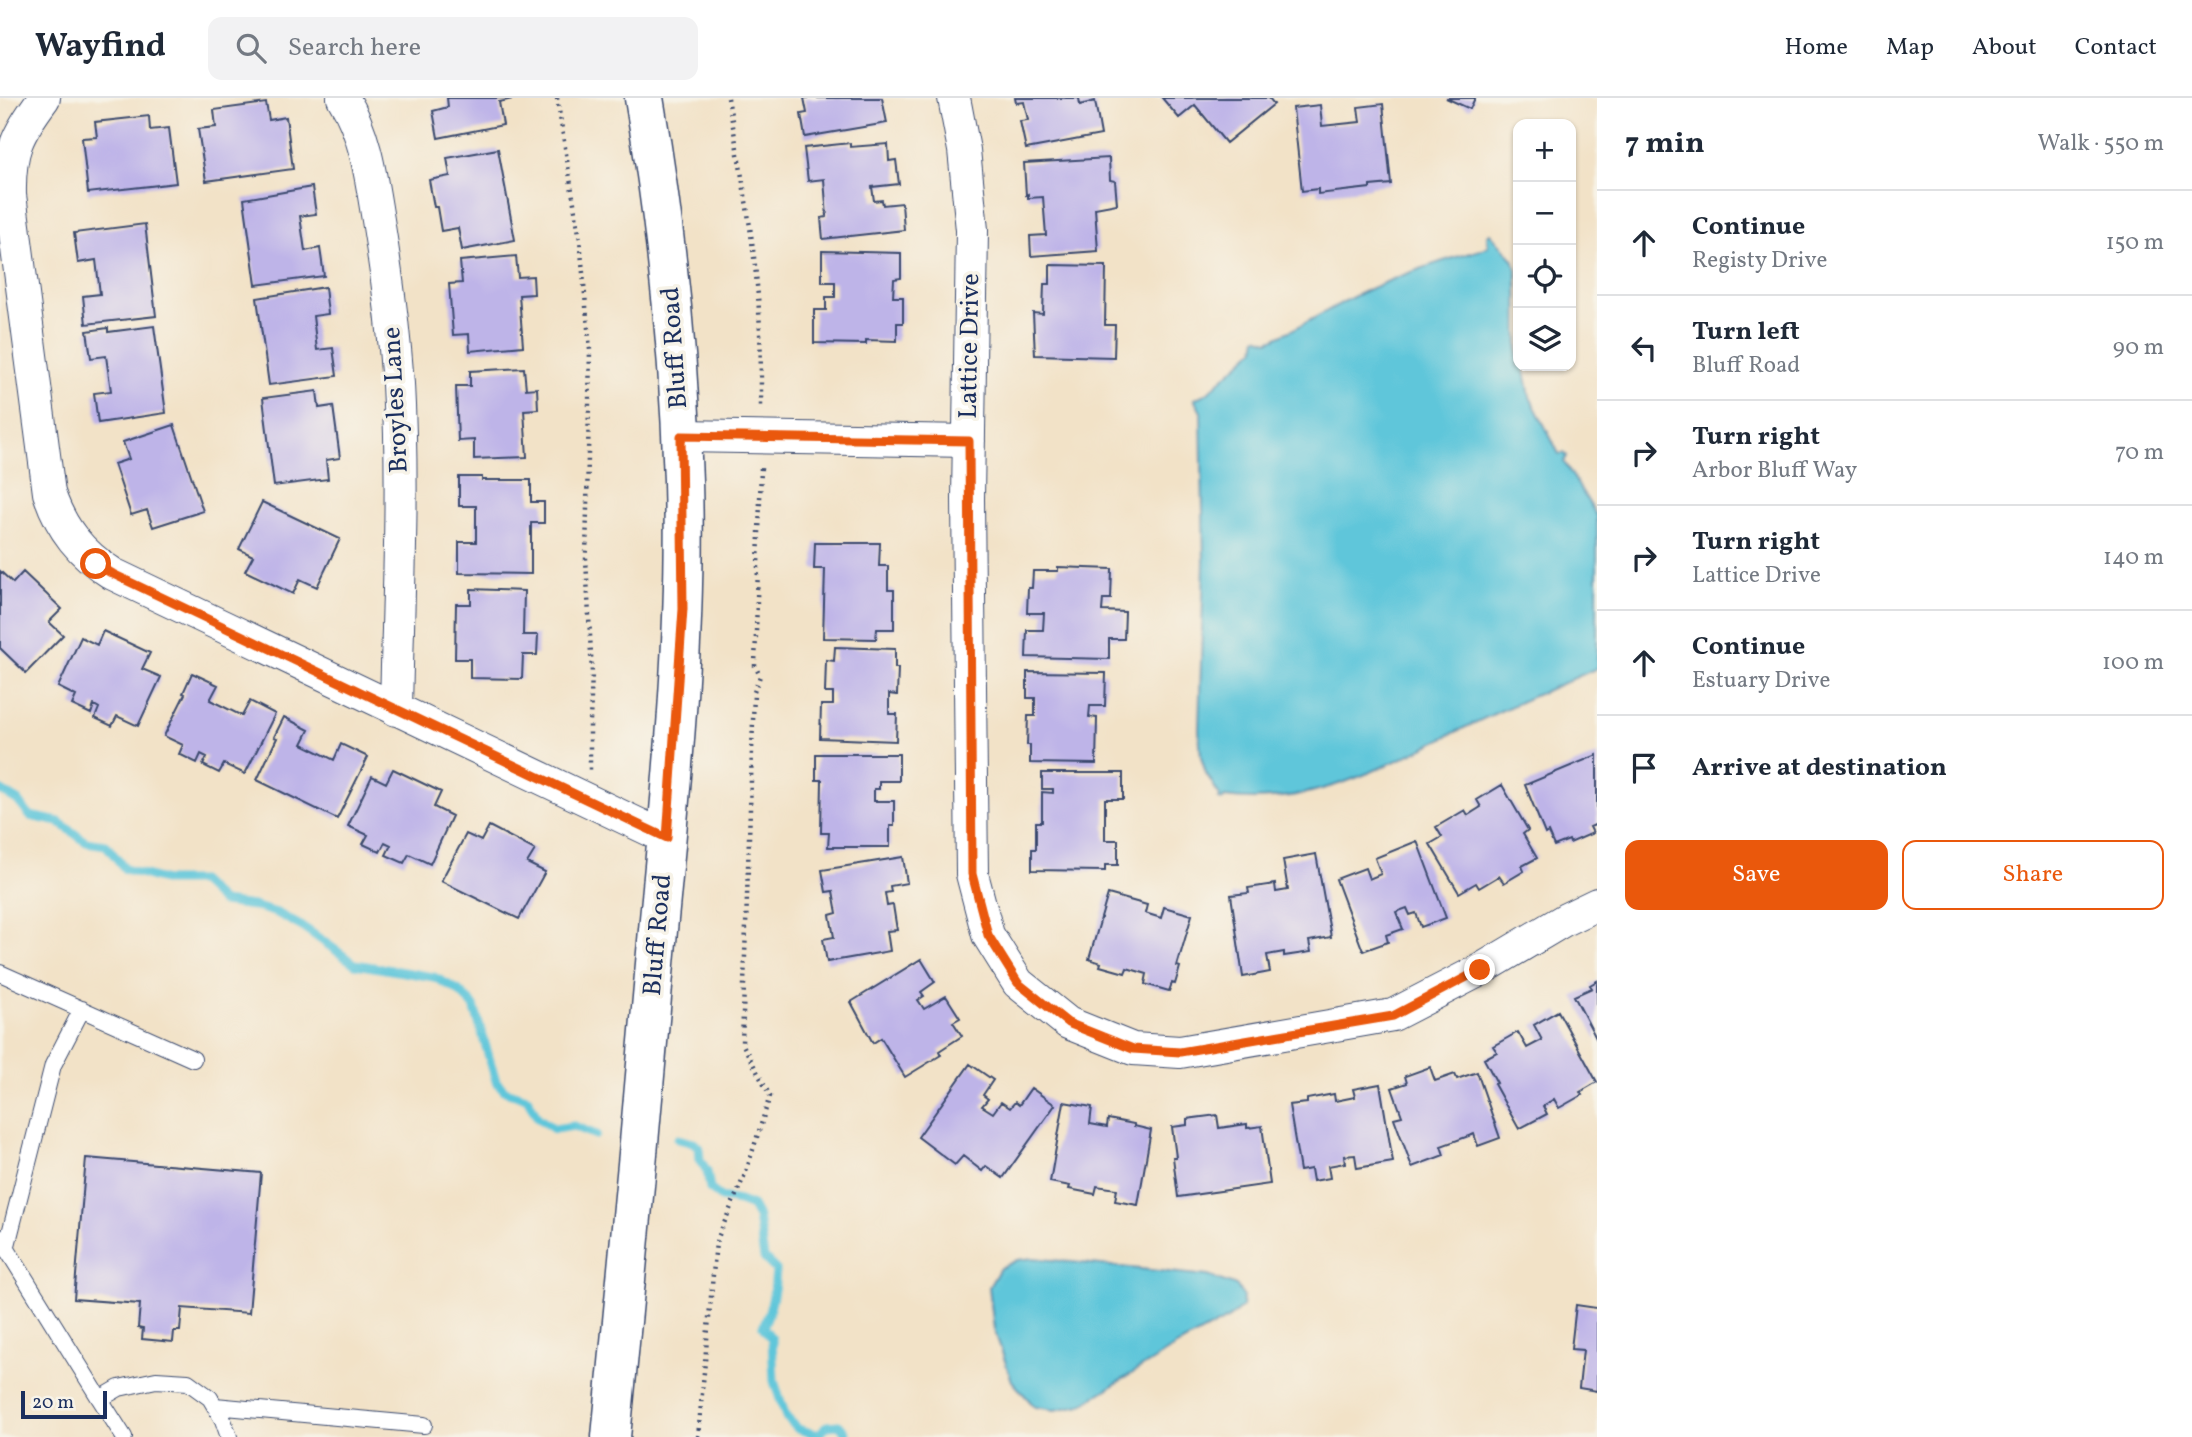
<!DOCTYPE html>
<html lang="en">
<head>
<meta charset="utf-8">
<style>
  :root { --surface:#fff; --page:#f2f2f3; --text:#1f2937; --muted:#747a83; --line:#e0e1e3; --accent:#ea580c }
  body { margin:0; font-family:Vollkorn,serif; background:var(--page); color:var(--text) }
  .controls { position:absolute; right:21px; top:21px; display:grid; overflow:hidden; border-radius:14px; box-shadow:0 2px 5px #0004 }
  .controls button { width:63px; height:63px; display:grid; place-items:center; padding:0; border:0; border-bottom:2px solid var(--line); background:var(--surface); color:var(--text); font:35px sans-serif }
  .scale { position:absolute; left:21px; bottom:18px; width:86px; box-sizing:border-box; padding-left:7px; border:4px solid #1b2f5e; border-top:0; font-size:19px; line-height:24px; white-space:nowrap; color:#1b2f5e; -webkit-text-stroke:5px #f7f3e8; paint-order:stroke }
  .stop { position:absolute; width:21px; height:21px; margin:-16px; border:5px solid #ea580c; border-radius:50%; background:#fff }
  .stop.end { background:#ea580c; border-color:#fff; box-shadow:0 2px 7px #0008 }
  .list { margin:0; padding:0; list-style:none }
  h2 { display:flex; justify-content:space-between; align-items:center; height:91px; margin:0; padding:0 28px; font-size:30px }
  h2 small { font-size:23px; font-weight:400; color:var(--muted) }
  .list li { display:grid; grid-template-columns:46px 1fr auto; gap:21px; align-items:center; box-sizing:border-box; height:105px; padding:0 28px; border-top:2px solid var(--line) }
  .list b { display:block; font-size:26px; white-space:nowrap }
  .list p { margin:0; font-size:23px; white-space:nowrap; color:var(--muted) }
  .list em { font-size:23px; font-style:normal; color:var(--muted) }
  .actions { display:flex; gap:14px; padding:21px 28px }
  .actions a { flex:1; padding:16px 0; border:2px solid var(--accent); border-radius:14px; text-align:center; font-size:24px; color:var(--accent) }
  .actions .main { background:var(--accent); color:#fff }
  .icon { flex:none; width:38px; height:38px; fill:none; stroke:currentColor; stroke-width:2; stroke-linecap:round; stroke-linejoin:round }
  .map { position:relative; flex:none; width:1597px; height:1339px; overflow:hidden }
  header { display:flex; align-items:center; gap:42px; box-sizing:border-box; height:98px; padding:0 35px; background:var(--surface); border-bottom:2px solid var(--line) }
  header strong { font-size:33px }
  nav { display:flex; gap:38px; margin-inline-start:auto; font-size:24px }
  .search { width:490px; height:63px; background:var(--page); display:flex; align-items:center; gap:18px; box-sizing:border-box; padding:0 24px; border-radius:14px; color:var(--muted); font-size:26px }
  main { display:flex }
  aside { flex:1; background:var(--surface) }
  .map>svg:first-child { display:block }
</style>
</head>
<body>
<header>
<strong>Wayfind</strong>
<div class="search"><svg class="icon" aria-label="search" viewBox="0 0 24 24"><circle cx="10" cy="10" r="6"/><path d="M15 15l6 6"/></svg>Search here</div>
<nav><a>Home</a><a>Map</a><a>About</a><a>Contact</a></nav>
</header>
<main>
<div class="map">
<svg width="1597" height="1339" viewBox="0 0 1597 1339">
  <rect width="100%" height="100%" fill="#f7f3e8"/>
  <filter id="ink" filterUnits="userSpaceOnUse"><feTurbulence type="fractalNoise" baseFrequency=".0143" numOctaves="2"/><feDisplacementMap in="SourceGraphic" scale="14" xChannelSelector="R" yChannelSelector="G"/><feConvolveMatrix kernelMatrix="1 2 1 2 8 2 1 2 1" color-interpolation-filters="sRGB"/></filter>
  <filter id="wash" filterUnits="userSpaceOnUse"><feTurbulence type="fractalNoise" baseFrequency=".00686" numOctaves="4" result="noise"/><feDisplacementMap in="SourceGraphic" scale="28" xChannelSelector="R" yChannelSelector="G"/><feGaussianBlur stdDeviation="1.57" result="paint"/><feColorMatrix in="noise" values="0 0 0 0 0 0 0 0 0 0 0 0 0 0 0 0 0 1.4 0 .05"/><feComposite in="paint" operator="in"/></filter>
  <g filter="url(#wash)">
    <rect width="100%" height="100%" fill="#f2e2c7"/>
    <!-- water -->
    <path fill="#5ec6da" stroke="#3c7a9c" stroke-width="2" d="M1490 135 1513 161 1517 172 1518 268H1524L1530 299 1559 356 1564 355 1567 358 1564 364 1597 418V570C1553 590 1509 608 1466 629 1388 666 1314 711 1224 699L1223 702 1219 701 1220 698 1206 675 1201 659 1199 632 1204 464 1201 314 1194 301 1207 295 1255 251 1257 239 1268 243C1300 230 1328 211 1359 196 1398 177 1438 164 1480 152L1488 148 1487 137Z
      M1033 1160 1208 1178 1237 1188 1243 1198 1242 1209 1229 1220 1178 1247 1081 1307 1055 1312 1035 1309 1012 1283 994 1231 989 1189 1000 1170 1017 1162Z"/>
    <g fill="none" stroke-linecap="round" stroke-linejoin="round">
      <!-- stream -->
      <path stroke="#5ec6da" stroke-width="9" d="M0 692 17 702 30 718 59 724 86 744 106 747 125 771 166 783H200L222 804 253 808 277 815 306 831 355 866 434 879 458 892 474 908 496 983 505 993 527 1000 538 1020 554 1031 574 1028 596 1037
        M678 1041 694 1045 699 1050 700 1062 707 1073 710 1091 722 1100 739 1103 752 1108 758 1119 764 1160 776 1172C775 1193 772 1210 763 1229L772 1241 774 1283 786 1319 798 1331 819 1337 827 1328 839 1327 846 1335 844 1339"/>
    </g>
    <g id="blocks">
      <!-- building -->
      <path fill="#beb4e8" d="M447 0H512L513 1 499 4 503 27 438 40 433 13 448 9Z
        M804 0H882L887 25 805 39 801 16 807 15Z
        M1015 0H1079L1080 7 1095 3 1101 37 1026 51 1020 23 1028 22 1024 4 1016 5Z
        M1162 0H1269L1274 6 1226 45 1195 7 1179 20Z
        M1446 0H1475L1470 11Z
        M266 5 269 22 286 19 293 71 206 83 198 31 216 29 214 12Z
        M1383 6 1391 86 1370 88V90L1318 96V91L1302 93 1293 10 1320 7 1322 28 1360 24 1358 9Z
        M149 18 150 32 169 30 176 85 88 95 82 40 97 39 95 24Z
        M850 45V49L888 46 889 63 896 62 899 86 872 89 874 103 882 102 883 107 902 105 904 132 823 141 821 120 827 119 824 81 808 83 804 50Z
        M498 51 515 142 462 152 458 130 441 133 437 109H434L429 82 450 78 447 60Z
        M1109 60 1110 82 1115 83 1117 106 1095 110 1098 153 1031 158 1030 138 1046 137 1043 99 1028 100V96L1026 97 1024 65Z
        M312 89 316 116 300 118 305 153 320 150 324 178 256 187 244 101Z
        M145 126 156 218 86 226 83 198 100 196 96 162 78 165 74 135Z
        M822 153 901 155V180L894 181 893 199H903V225H897V243L866 242V246L814 245V212H826V199H835V184H822Z
        M516 158 518 179 533 178 534 196 519 197 523 248 470 253 469 236 453 237 449 186 462 185 460 163Z
        M1050 167 1106 168 1105 227H1115L1114 259 1035 257 1033 215 1043 216 1044 186H1050Z
        M325 189 328 216 313 218 317 252 333 250 337 278 269 287 257 200Z
        M154 228 166 315 98 325 94 295 111 293 106 258 91 260 87 233 108 230V234Z
        M524 270 526 291 537 290 538 311 524 312 527 359 474 361V342L458 343 456 288H470V273Z
        M317 293 319 310 333 308 340 360 326 362 328 381 274 388 263 300Z
        M174 327 203 413 153 429 147 412 131 417 114 366 129 361 123 344Z
        M459 379H482V382H531V404H544V425H531V476L459 475V444H476V408H459Z
        M262 404 340 441 317 489 300 481 293 496 245 473 253 458 239 451Z
        M815 445H880L879 468H888V492H894V531H877L876 541 823 540 825 471H814Z
        M1058 469 1112 471 1111 501H1103L1102 513 1125 514 1124 541H1109V561L1026 559 1027 532H1043L1044 515H1027L1028 490H1032L1033 473H1058Z
        M0 473 13 485 23 474 62 511 49 524 63 537 26 575 0 550Z
        M471 491 524 493 523 537H538L537 557H523L522 581 470 580V561H455L456 506H471Z
        M103 533 150 555 142 571 161 579 138 628 117 618 112 628 95 620 99 610 94 607 91 616 72 607 76 598 58 589 81 539 97 547Z
        M835 549 895 551V570H898L897 597 889 596V616H897L896 643 820 640 821 607H833V595H825L826 562 834 563Z
        M1027 574 1106 575 1105 608H1090L1089 619 1097 620 1096 666 1030 665V647H1027L1028 618H1035V600H1027Z
        M192 575 218 587 210 602 242 618 250 603 275 616 245 676 224 666 219 675 203 667 207 659 201 656 197 665 179 656 183 647 164 638 185 596 183 595Z
        M284 619 309 632 302 646 334 662 341 646 368 659 337 721 257 682 277 640 274 639Z
        M816 656H899V683H879V691H874V703H894V728H890V749H828L829 735H821L822 682H816Z
        M1597 657V726L1590 729 1593 735 1570 745 1569 742 1554 748 1548 734 1545 736 1525 687Z
        M393 671 441 694 434 709 452 718 430 766 409 756 404 765 386 757 391 747 385 744 380 754 363 746 368 737 348 728 372 678 386 685Z
        M1042 675H1123V701H1105V742H1118V767H1105V773L1032 772V751H1036V724H1042V694L1053 695V691H1042Z
        M1502 687 1528 732 1523 736 1537 760 1522 768 1524 773 1504 785 1499 778 1479 790 1476 785 1459 795 1430 746 1442 739 1436 729 1465 712 1468 717 1481 709 1477 702Z
        M489 728 535 752 527 765 545 774 519 821 441 783 466 736 481 743Z
        M1417 743 1446 820 1421 829 1416 815 1410 817 1407 810 1396 814 1403 831 1386 837 1388 844 1363 853 1336 781 1365 770 1369 781 1381 776 1375 760Z
        M1316 756 1331 839 1309 843 1311 854 1284 858V854L1267 857 1270 874 1243 879 1231 797 1249 795 1248 790 1275 786 1276 794 1288 792 1283 762Z
        M903 759 907 785 890 788 891 794 885 795 887 808 893 807 897 832 887 833 890 853 827 864 823 841 834 839 830 817 837 815 833 793 826 794 822 772Z
        M1108 796 1147 807 1145 815 1161 820 1164 809 1192 817 1177 868 1180 869 1175 886 1172 885 1169 893 1145 886 1147 876 1127 870 1125 875 1100 868 1101 865 1089 861Z
        M921 861 935 884 921 894 924 898 918 902 924 911 946 898 960 920 953 924 962 938 939 953 941 957 905 979 881 940 873 945 851 904Z
        M1597 883V942L1574 898 1592 890 1590 887Z
        M1558 913 1597 984 1580 994 1582 997 1559 1010 1554 1001 1543 1008 1547 1016 1519 1031 1494 986 1497 985 1484 961 1497 954 1493 948 1518 934 1527 950 1542 942 1534 927Z
        M970 966 993 982 983 997 988 1001 982 1008 993 1015 1001 1004 1010 1010 1015 1004 1019 1007 1031 990 1055 1007 1003 1080 986 1068 982 1073 963 1058 955 1067 918 1039Z
        M1430 969 1435 983 1455 976 1457 981 1477 974 1500 1040 1478 1048 1474 1036 1441 1048 1444 1057 1412 1069 1394 1020 1402 1018 1392 990 1407 985 1405 978Z
        M1380 986 1393 1064 1357 1070 1355 1057 1344 1058 1345 1065 1328 1068 1330 1080 1313 1083 1311 1071 1300 1073 1289 1007 1307 1005V1001L1334 996 1335 1003 1355 999 1353 991Z
        M1064 1004 1092 1009 1090 1026 1107 1029 1108 1021 1134 1026V1028L1151 1032 1138 1107 1115 1103 1117 1091 1097 1088 1095 1096 1069 1091 1070 1088 1050 1084Z
        M1217 1017 1219 1030 1247 1026V1030L1262 1028 1270 1086 1178 1099 1173 1059H1176L1172 1029 1187 1027V1021Z
        M86 1060 261 1075 249 1215 182 1210 180 1233H174L173 1244 142 1241 143 1231 138 1230 140 1206 74 1201Z
        M1576 1207 1597 1210V1293L1579 1290 1583 1252 1571 1251Z"/>
    </g>
  </g>
  <g filter="url(#ink)">
    <use href="#blocks" fill-opacity="0" stroke="#3b4a6e" stroke-width="2"/>
    <g fill="none" stroke-linecap="round" stroke-linejoin="round">
      <!-- lane casing -->
      <g stroke="#3b4a6e" stroke-width="18">
        <path id="lane" d="M0 875 193 961
          M0 1140 100 1301 119 1290 156 1282 188 1284 210 1300 223 1322 229 1339
          M6 1151 53 967 82 911
          M100 1301 124 1339
          M215 1308 424 1327"/>
      </g>
      <!-- street casing -->
      <g stroke="#3b4a6e" stroke-width="34">
        <path id="street" d="M44 0C17 36 9 52 10 97L49 395C61 431 81 456 113 476L667 740
          M343 0C366 37 371 80 378 122 387 177 394 231 398 286 404 394 398 504 396 612
          M954 0 964 52 972 132 968 401 972 776 988 837 1018 885 1068 925 1133 951 1180 954 1393 917 1480 872 1566 821 1597 806
          M681 338 969 343"/>
      </g>
      <!-- secondary casing -->
      <g stroke="#3b4a6e" stroke-width="41">
        <path id="secondary" d="M611 1339C628 1166 644 994 659 821 673 676 687 529 683 383 679 253 666 128 644 0"/>
      </g>
      <!-- path -->
      <path stroke="#3b4a6e" stroke-width="4.5" stroke-dasharray="2 5" stroke-linecap="butt" d="M557 0 580 142 590 252 586 461 592 575 590 623V672
        M728 0C739 62 751 124 757 187 761 229 761 270 761 312
        M698 1339 716 1144 746 1074 770 998 742 945 754 594 760 578 755 568 761 369"/>
      <!-- lane -->
      <use href="#lane" stroke="#fff" stroke-width="16"/>
      <!-- street -->
      <use href="#street" stroke="#fff" stroke-width="32"/>
      <!-- secondary -->
      <use href="#secondary" stroke="#fff" stroke-width="38"/>
    </g>
  </g>
  <g fill="none" stroke-linecap="round" stroke-linejoin="round" filter="url(#ink)">
    <!-- route -->
    <path stroke="#ea580c" stroke-width="9" d="M96 466 113 476 667 740 683 511 681 338 969 343 972 776 988 837 1018 885 1068 925 1133 951 1180 954 1393 918 1480 872"/>
  </g>
  <g text-anchor="middle" dominant-baseline="central" stroke-width="7" stroke-linejoin="round" paint-order="stroke">
    <!-- street labels -->
    <g font-size="26" fill="#1b2f5e" stroke="#f7f3e8">
      <text transform="translate(970 248) rotate(-89)">Lattice Drive</text>
      <text transform="translate(675 250) rotate(-94)">Bluff Road</text>
      <text transform="translate(396 302) rotate(-93)">Broyles Lane</text>
      <text transform="translate(658 837) rotate(-85)">Bluff Road</text>
    </g>
  </g>
</svg>
<div class="controls">
<button>+</button>
<button>−</button>
<button><svg class="icon" aria-label="locate" viewBox="0 0 24 24"><circle cx="12" cy="12" r="6"/><path d="M12 2v4M12 18v4M2 12h4M18 12h4"/></svg></button>
<button><svg class="icon" aria-label="layers" viewBox="0 0 24 24"><path d="M12 4l9 5-9 5-9-5zM3 14l9 5 9-5"/></svg></button>
</div>
<div class="scale">20 m</div>
<div class="stop" style="left:96px;top:466px"></div>
<div class="stop end" style="left:1480px;top:872px"></div>
</div>
<aside>
<h2>7 min<small>Walk · 550 m</small></h2>
<ul class="list">
<li><svg class="icon" aria-label="ahead" viewBox="0 0 24 24"><path d="M12 20V5M6 11l6-6 6 6"/></svg><div><b>Continue</b><p>Registy Drive</p></div><em>150 m</em></li>
<li><svg class="icon" aria-label="left" viewBox="0 0 24 24"><path d="M17 20v-9H6M10 6l-5 5 5 5"/></svg><div><b>Turn left</b><p>Bluff Road</p></div><em>90 m</em></li>
<li><svg class="icon" aria-label="right" viewBox="0 0 24 24"><path d="M7 20v-9h11M14 6l5 5-5 5"/></svg><div><b>Turn right</b><p>Arbor Bluff Way</p></div><em>70 m</em></li>
<li><svg class="icon" aria-label="right" viewBox="0 0 24 24"><path d="M7 20v-9h11M14 6l5 5-5 5"/></svg><div><b>Turn right</b><p>Lattice Drive</p></div><em>140 m</em></li>
<li><svg class="icon" aria-label="ahead" viewBox="0 0 24 24"><path d="M12 20V5M6 11l6-6 6 6"/></svg><div><b>Continue</b><p>Estuary Drive</p></div><em>100 m</em></li>
<li><svg class="icon" aria-label="arrive" viewBox="0 0 24 24"><path d="M6 21V4h12l-3 4 3 4H6"/></svg><div><b>Arrive at destination</b></div></li>
</ul>
<div class="actions"><a class="main">Save</a><a>Share</a></div>
</aside>
</main>
</body>
</html>
